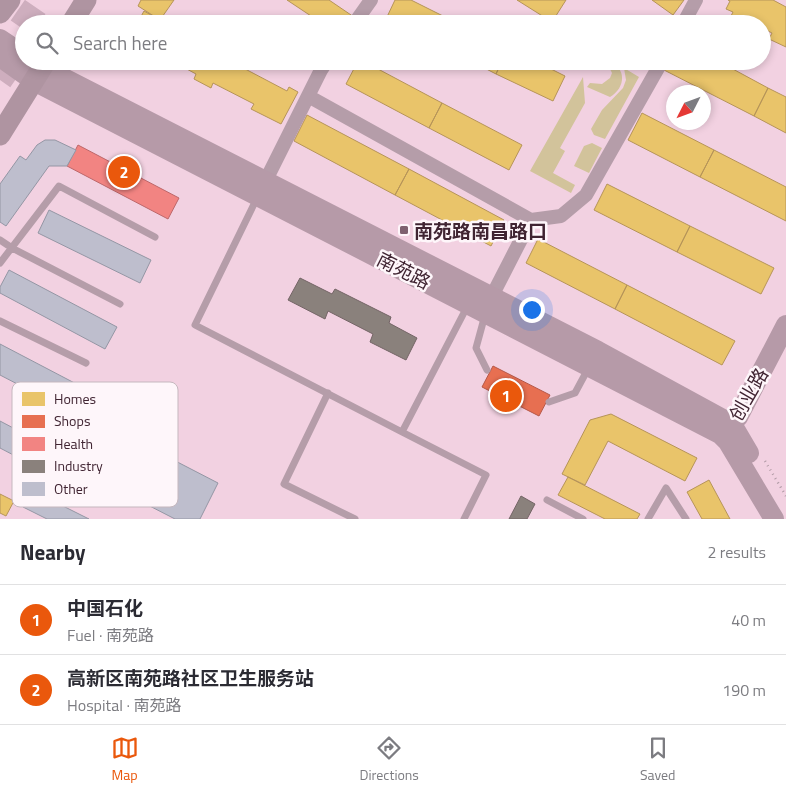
<!DOCTYPE html>
<html lang="en">
<head>
<meta charset="utf-8">
<style>
  :root { --surface:#fff; --page:#f7f7f7; --text:#2b2b33; --muted:#7c7c81; --line:#e1e1e2; --accent:#ea580c }
  body { margin:0; font-family:"Titillium Web","Noto Sans SC",sans-serif; background:var(--page); color:var(--text) }
  .compass { position:absolute; left:666px; top:85px; width:45px; height:45px; border-radius:50%; background:var(--surface); box-shadow:0 2px 8px #0003; rotate:228deg }
  .you { position:absolute; left:531px; top:309px; width:18px; height:18px; margin:-12px; border:4px solid #fff; border-radius:50%; background:#1a73e8; box-shadow:0 0 0 8px #1a73e833 }
  .badge { display:grid; place-items:center; width:32px; height:32px; border-radius:50%; background:var(--accent); color:#fff; font-size:16px; font-weight:700 }
  .pin { position:absolute; translate:-50% -50%; border:2px solid #fff; box-shadow:0 1px 5px #0006 }
  .list { margin:0; padding:0; list-style:none }
  h2 { display:flex; justify-content:space-between; align-items:center; height:65px; margin:0; padding:0 20px; font-size:21px }
  h2 small { font-size:16px; font-weight:400; color:var(--muted) }
  .list li { display:grid; grid-template-columns:32px 1fr auto; gap:15px; align-items:center; box-sizing:border-box; height:70px; padding:0 20px; border-top:1px solid var(--line) }
  .list b { display:block; font-size:19px; white-space:nowrap }
  .list p { margin:0; font-size:16px; white-space:nowrap; color:var(--muted) }
  .list em { font-size:16px; font-style:normal; color:var(--muted) }
  .icon { flex:none; width:28px; height:28px; fill:none; stroke:currentColor; stroke-width:2; stroke-linecap:round; stroke-linejoin:round }
  .map { position:relative; flex:none; width:786px; height:519px; overflow:hidden }
  .search { position:absolute; background:var(--surface); box-shadow:0 2px 8px #0003; left:15px; right:15px; top:15px; height:55px; display:flex; align-items:center; gap:12px; box-sizing:border-box; padding:0 18px; border-radius:28px; color:var(--muted); font-size:19px }
  .sheet { height:205px; background:var(--surface) }
  nav { display:flex; justify-content:space-around; align-items:center; box-sizing:border-box; height:70px; border-top:1px solid var(--line); background:var(--surface); font-size:14px; color:var(--muted) }
  nav a { display:grid; justify-items:center; gap:2px }
  nav .on { color:var(--accent) }
  .map>svg:first-child { display:block }
</style>
</head>
<body>
<div class="map">
<svg width="786" height="519" viewBox="0 0 786 519">
  <rect width="100%" height="100%" fill="#f2d1e1"/>
  <!-- green -->
  <path fill="#d2c39b" d="M608 61C627 67 626 88 610 97L587 87 590 83 602 84 610 78 612 73 608 65 599 62Z
    M624 68 639 77 605 139 594 135 591 129 602 110 623 88 626 80Z
    M583 77 585 103 560 148 565 151 553 173 575 185 571 193 530 171Z
    M592 143 602 148 589 173 574 166 584 146Z"/>
  <!-- homes -->
  <path fill="#e9c46a" stroke="#b69459" d="M141 0H174L160 20 138 6Z
    M287 0H329L354 17 350 24H311L314 18Z
    M395 0H411L459 24H396L386 19Z
    M517 0H566L552 22Z
    M652 0H684L673 15Z
    M728 0H773L786 7V47L769 39 772 33 762 28V24H741L730 18 733 12 726 9 730 1Z
    M144 11 151 15 149 19 158 24H137Z
    M172 61H230L287 91 289 87 298 92 281 124 251 109 254 104 213 83 211 88 194 79 196 74Z
    M358 61H363L442 103 429 128 346 84Z
    M471 61H502L496 74Z
    M502 61H535L565 76 553 101 496 74Z
    M669 61H718L768 88 754 116 664 70Z
    M768 88 786 97V133L754 116Z
    M442 103 522 145 509 170 429 128Z
    M642 113 714 150 700 177 628 140Z
    M307 115 409 169 395 195 294 141Z
    M714 150 786 187V221L700 177Z
    M409 169 504 220 491 246 395 195Z
    M607 184 690 226 677 252 594 210Z
    M690 226 774 268 761 294 677 252Z
    M538 239 627 285 615 309 526 263Z
    M627 285 735 341 722 365 615 309Z
    M611 414 697 458 685 481 608 441 585 485 562 474 590 420Z
    M568 477 640 514 637 519H605L558 495Z
    M709 480 730 519H702L687 492Z
    M0 494 14 501 6 516 0 513Z"/>
  <!-- shops -->
  <path fill="#e76f51" stroke="#b55848" d="M493 366 550 395 539 416 482 387Z"/>
  <!-- health -->
  <path fill="#f28482" stroke="#bd676a" d="M78 145 179 198 168 219 67 166Z"/>
  <!-- industry -->
  <path fill="#8a817c" stroke="#746566" d="M300 278 332 294 335 289 391 317 389 323 417 338 406 360 370 342 373 334 328 311 325 319 288 300Z
    M521 496 535 504 527 519H509Z"/>
  <!-- building -->
  <path fill="#bebecd" stroke="#9496a4" d="M45 140H55L76 150 67 166H49L6 226 0 222V184L20 156 26 160 37 145Z
    M49 210 151 260 140 283 38 233Z
    M9 270 117 327 105 349 0 293V287Z
    M0 344 86 389 73 413 0 375Z
    M0 421 55 450 44 471 0 448Z
    M129 437 218 483 200 519H175L105 483Z
    M31 490 89 519H47L23 507Z"/>
  <g fill="none" stroke-linecap="round" stroke-linejoin="round">
    <!-- highway-tunnel -->
    <path stroke="#ceaebe" stroke-width="25" stroke-dasharray="25 12" stroke-linecap="butt" d="M0 58 40 0
      M0 80 23 47"/>
    <!-- path -->
    <path stroke="#b19ba6" stroke-width="2.5" stroke-dasharray="1 4" stroke-linecap="butt" d="M765 461 786 496"/>
    <!-- lane -->
    <path stroke="#b59da9" stroke-width="7" d="M257 198 195 325 402 432 468 305
      M0 240 12 248 120 304
      M0 263 59 186 155 237
      M485 315 476 348 487 370
      M0 321 86 363
      M328 393 284 484 355 519
      M549 402 575 393 589 367
      M402 432 486 475 464 519
      M547 500 583 519
      M648 519 666 488 686 519"/>
    <!-- street -->
    <path stroke="#b59da9" stroke-width="14" d="M354 24 371 0
      M683 24 696 0
      M308 96 531 220 561 216 586 195 662 61
      M264 184 321 70 327 61
      M492 296 531 220"/>
    <!-- secondary -->
    <path stroke="#b69aa8" stroke-width="20" d="M0 39 24 55
      M0 57 34 81 720 434 728 442 774 519
      M33 61 42 67 598 351 732 424 749 453
      M723 432 738 417 786 325"/>
    <!-- primary -->
    <path stroke="#af94a1" stroke-width="21" d="M0 13 10 0
      M71 24 86 0
      M0 135 46 61"/>
  </g>
  <!-- markers -->
  <rect fill="#7e616f" stroke="#fef6fa" stroke-width="2" x="399" y="225" width="10" height="10" rx="2.5"/>
  <g text-anchor="middle" dominant-baseline="central" stroke-width="5" stroke-linejoin="round" paint-order="stroke">
    <!-- poi labels -->
    <g font-size="19" font-weight="bold" fill="#402432" stroke="#fef6fa" text-anchor="start">
      <text x="414" y="230">南苑路南昌路口</text>
    </g>
    <!-- street labels -->
    <g font-size="19" fill="#402432" stroke="#fef6fa">
      <text transform="translate(404 270) rotate(27)">南苑路</text>
      <text transform="translate(748 394) rotate(-60)">创业路</text>
    </g>
  </g>
  <!-- legend -->
  <rect x="12" y="382" width="166" height="125" rx="8" fill="#fef6fa" stroke="#c5b7be" stroke-width="1"/>
  <rect x="22" y="392" width="23" height="14" fill="#e9c46a"/>
  <rect x="22" y="415" width="23" height="13" fill="#e76f51"/>
  <rect x="22" y="437" width="23" height="14" fill="#f28482"/>
  <rect x="22" y="460" width="23" height="13" fill="#8a817c"/>
  <rect x="22" y="482" width="23" height="14" fill="#bebecd"/>
  <g font-size="14" fill="#402432">
    <text x="54" y="404">Homes</text>
    <text x="54" y="426">Shops</text>
    <text x="54" y="449">Health</text>
    <text x="54" y="471">Industry</text>
    <text x="54" y="494">Other</text>
  </g>
</svg>
<svg class="compass" viewBox="-18 -18 36 36"><path d="M0-13l5 13h-10z" fill="#e53935"/><path d="M0 13l5-13h-10z" fill="#7c7c81"/></svg>
<div class="you"></div>
<div class="pin badge" style="left:506px;top:396px">1</div>
<div class="pin badge" style="left:124px;top:172px">2</div>
<div class="search"><svg class="icon" aria-label="search" viewBox="0 0 24 24"><circle cx="10" cy="10" r="6"/><path d="M15 15l6 6"/></svg>Search here</div>
</div>
<section class="sheet">
<h2>Nearby<small>2 results</small></h2>
<ul class="list">
<li><span class="badge">1</span><div><b>中国石化</b><p>Fuel · 南苑路</p></div><em>40 m</em></li>
<li><span class="badge">2</span><div><b>高新区南苑路社区卫生服务站</b><p>Hospital · 南苑路</p></div><em>190 m</em></li>
</ul>
</section>
<nav>
<a class="on"><svg class="icon" aria-label="map" viewBox="0 0 24 24"><path d="M3 6l6-2 6 2 6-2v14l-6 2-6-2-6 2zM9 4v14M15 6v14"/></svg>Map</a>
<a><svg class="icon" aria-label="directions" viewBox="0 0 24 24"><path d="M12 3l9 9-9 9-9-9zM9 14v-3h6M13 9l2 2-2 2"/></svg>Directions</a>
<a><svg class="icon" aria-label="saved" viewBox="0 0 24 24"><path d="M7 4h10v16l-5-4-5 4z"/></svg>Saved</a>
</nav>
</body>
</html>
